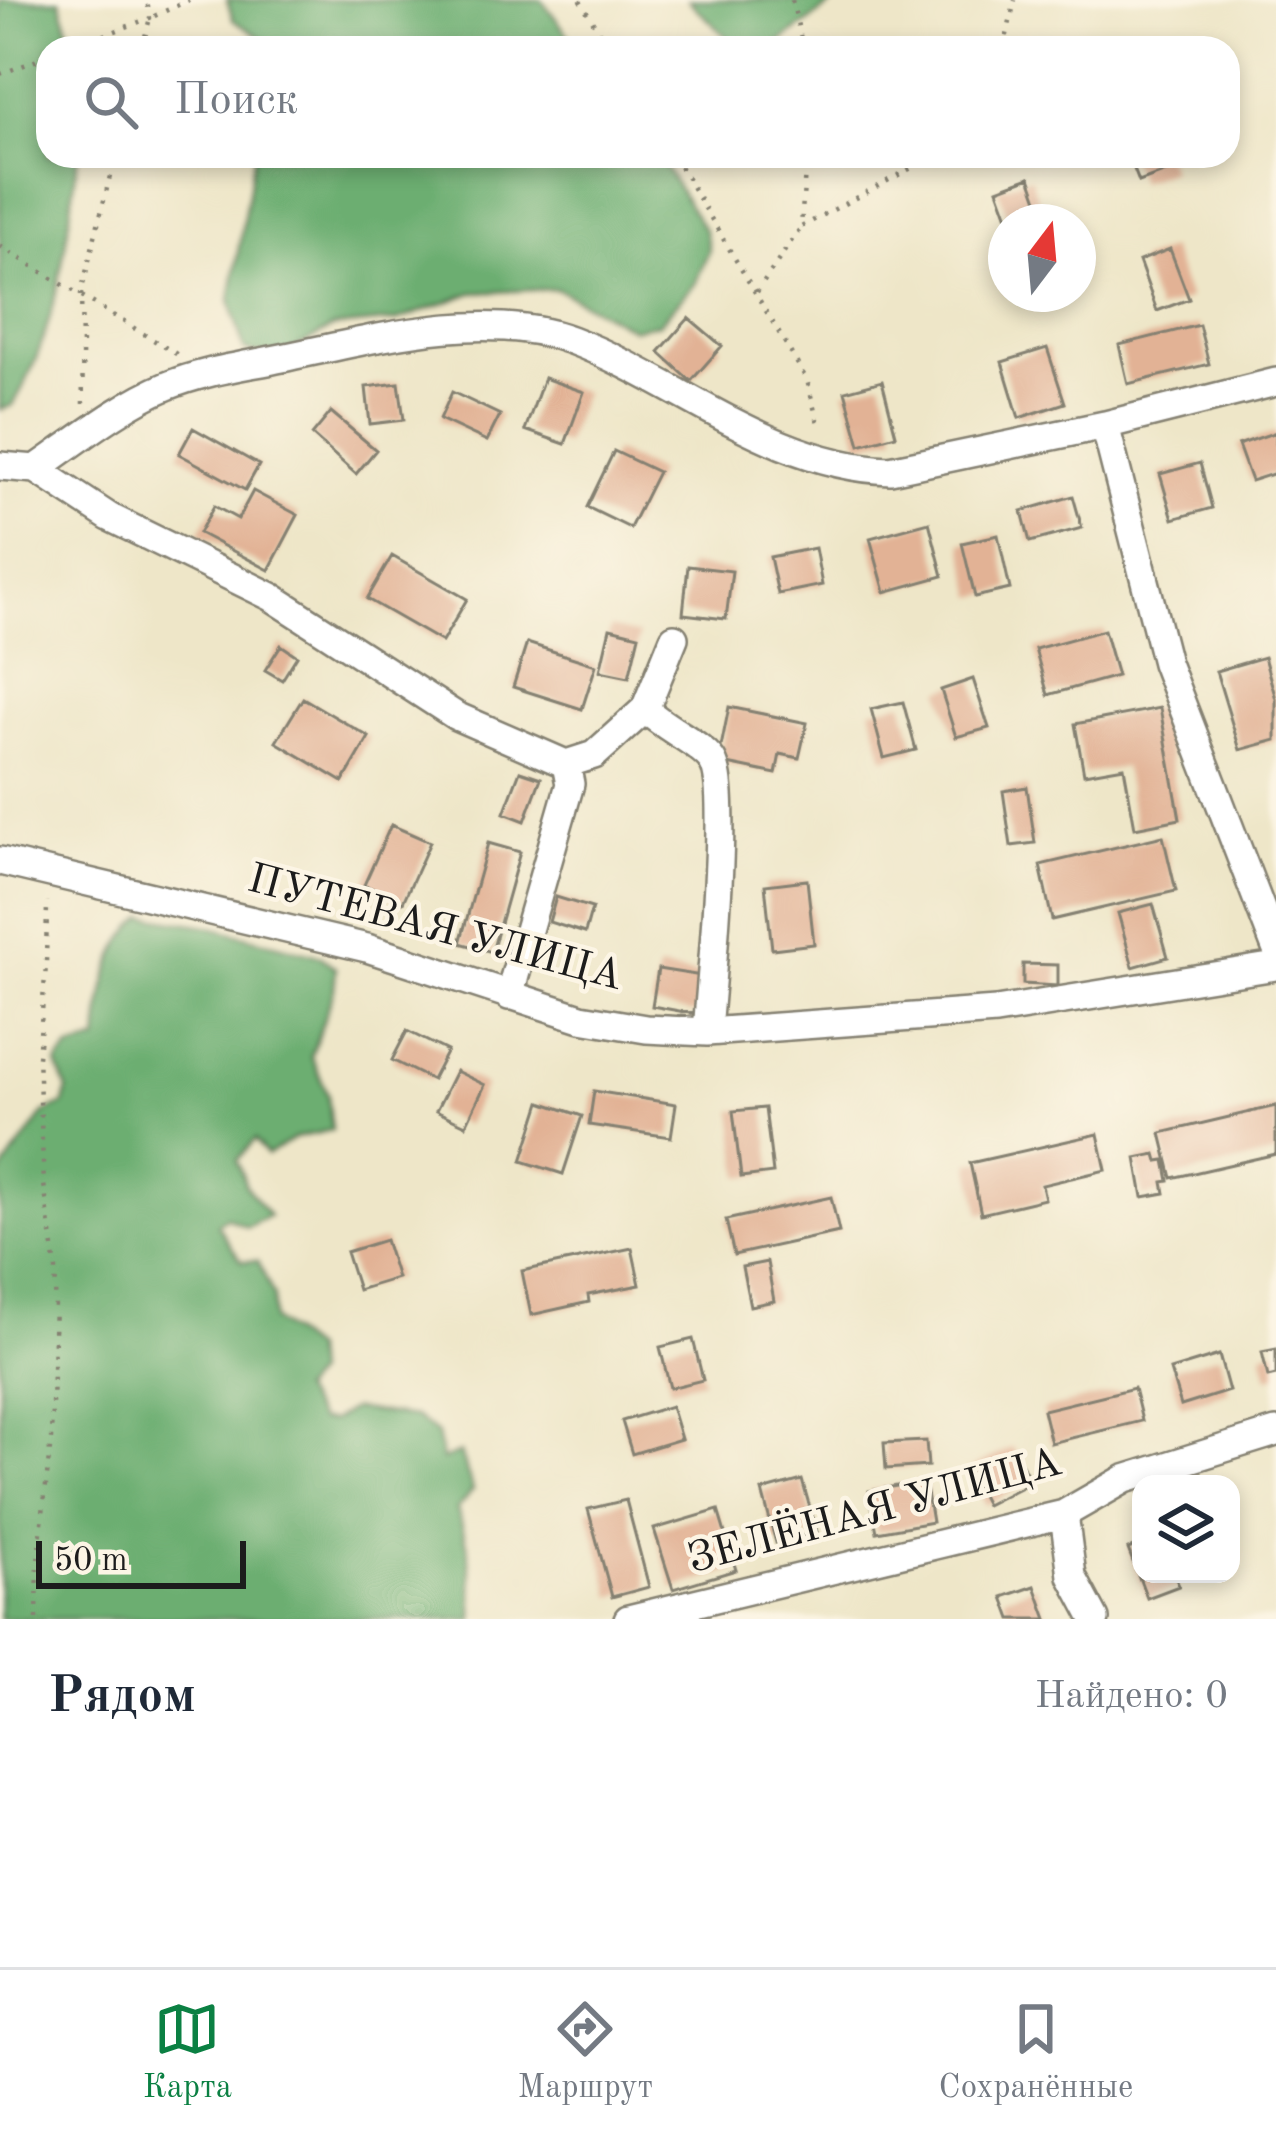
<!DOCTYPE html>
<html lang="ru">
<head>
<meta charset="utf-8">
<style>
  :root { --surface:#fff; --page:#f2f2f3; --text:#1f2937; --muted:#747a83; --line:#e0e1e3; --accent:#0b8043 }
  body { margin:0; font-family:"Old Standard TT",serif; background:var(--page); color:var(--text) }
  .controls { position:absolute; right:36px; bottom:36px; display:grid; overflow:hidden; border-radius:24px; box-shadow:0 6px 18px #0003 }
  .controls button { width:108px; height:108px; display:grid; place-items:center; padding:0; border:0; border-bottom:3px solid var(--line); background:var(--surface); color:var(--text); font:60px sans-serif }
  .compass { position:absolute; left:988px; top:204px; width:108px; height:108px; border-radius:50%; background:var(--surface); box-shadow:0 6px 18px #0003; rotate:16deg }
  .scale { position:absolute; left:36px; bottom:30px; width:210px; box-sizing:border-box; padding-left:12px; border:6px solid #1c1c1c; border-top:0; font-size:33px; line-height:42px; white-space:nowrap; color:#1c1c1c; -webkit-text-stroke:9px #fcf5e5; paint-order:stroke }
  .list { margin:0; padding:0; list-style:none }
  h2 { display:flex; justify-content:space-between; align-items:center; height:156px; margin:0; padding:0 48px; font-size:51px }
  h2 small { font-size:39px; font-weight:400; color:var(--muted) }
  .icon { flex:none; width:66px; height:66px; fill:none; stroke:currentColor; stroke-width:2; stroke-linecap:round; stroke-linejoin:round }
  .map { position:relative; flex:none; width:1276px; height:1619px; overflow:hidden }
  .search { position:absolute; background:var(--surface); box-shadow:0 6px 18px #0003; left:36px; right:36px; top:36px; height:132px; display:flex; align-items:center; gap:30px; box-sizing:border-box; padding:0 42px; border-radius:36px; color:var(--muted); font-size:45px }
  .sheet { height:348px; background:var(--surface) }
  nav { display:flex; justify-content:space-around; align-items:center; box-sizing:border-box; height:168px; border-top:3px solid var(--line); background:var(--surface); font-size:33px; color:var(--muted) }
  nav a { display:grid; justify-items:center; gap:6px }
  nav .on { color:var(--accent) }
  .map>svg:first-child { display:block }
</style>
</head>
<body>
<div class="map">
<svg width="1276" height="1619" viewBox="0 0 1276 1619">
  <rect width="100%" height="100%" fill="#fcf5e5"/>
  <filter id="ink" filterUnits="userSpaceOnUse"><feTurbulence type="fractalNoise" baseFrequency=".00833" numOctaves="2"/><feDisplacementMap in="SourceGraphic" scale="24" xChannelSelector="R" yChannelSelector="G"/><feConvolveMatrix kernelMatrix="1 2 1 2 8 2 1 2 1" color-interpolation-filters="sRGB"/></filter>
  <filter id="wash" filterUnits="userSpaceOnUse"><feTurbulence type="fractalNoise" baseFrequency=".004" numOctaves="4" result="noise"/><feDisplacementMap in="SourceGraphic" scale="48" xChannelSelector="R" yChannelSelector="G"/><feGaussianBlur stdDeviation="2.7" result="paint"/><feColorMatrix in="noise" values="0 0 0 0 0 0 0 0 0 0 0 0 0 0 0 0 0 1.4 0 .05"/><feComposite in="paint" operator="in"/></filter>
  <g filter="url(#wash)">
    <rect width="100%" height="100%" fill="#eee6c8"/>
    <!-- forest -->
    <path fill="#6cae71" stroke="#446546" stroke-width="3" d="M0 0H60L74 48H48V156H78C67 238 57 334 13 405L0 410Z
      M227 0H542L578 48H271V44L233 20Z
      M688 0H838L772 48H738Z
      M254 156H658L705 231 709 250 695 284 659 323 633 329 557 289 472 293 396 321 334 327 277 358 244 350 230 300Z
      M145 916 208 926 320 956 336 968 334 990 311 1056 328 1095 332 1130 295 1138 267 1155 255 1140 237 1160 246 1186 269 1216 247 1227 226 1217 217 1224 241 1261H258L274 1297 273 1320 312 1350 314 1374 300 1391 319 1421H332L351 1409 415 1417 437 1434 442 1460 460 1453 473 1490 457 1509 468 1547 474 1619H0V1175L44 1113 64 1104 67 1090 57 1064 70 1049 98 1041C101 996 108 945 145 916Z"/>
    <g id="blocks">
      <!-- building -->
      <path fill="#e2b295" d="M1129 156H1166L1171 170 1139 182Z
        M1030 177 1046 222H1010L998 189Z
        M1170 249 1189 299 1157 311 1139 261Z
        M689 318 722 346 691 381 659 352Z
        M1199 325 1209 364 1128 384 1119 345Z
        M1047 348 1065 403 1019 418 1002 362Z
        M544 378 584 392 565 444 525 430Z
        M882 381 896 435 860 445 845 391Z
        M399 383 404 420 370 424 366 387Z
        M452 392 500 415 487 441 440 419Z
        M331 412 376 450 356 474 312 435Z
        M193 428 259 465 245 490 179 454Z
        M1276 432V473L1251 481 1238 445Z
        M614 451 658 472 630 528 587 507Z
        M1200 463 1212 508 1173 519 1160 474Z
        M253 491 298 515 269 570 199 533 214 506 238 519Z
        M1073 496 1082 528 1030 542 1022 511Z
        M929 522 943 576 885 592 870 538Z
        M998 535 1010 589 975 597 962 543Z
        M815 548 822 585 778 594 770 557Z
        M392 556 467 599 442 642 367 599Z
        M688 566 732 571 726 619 683 614Z
        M610 628 639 635 629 677 600 671Z
        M1104 630 1117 676 1048 695 1035 649Z
        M527 643 596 665 582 709 513 687Z
        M281 645 297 656 282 680 265 670Z
        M1264 657 1276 699V740L1240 750 1216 671Z
        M973 679 989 728 956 737 941 690Z
        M303 698 369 737 343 782 276 742Z
        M903 702 916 750 884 758 871 709Z
        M729 707 807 723 799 758 780 754 776 774 718 762Z
        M1160 708 1180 819 1135 828 1124 767 1084 774 1075 724Z
        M520 771 541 778 525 821 504 813Z
        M1027 787 1035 843 1011 846 1003 791Z
        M391 825 430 842 403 902 364 885Z
        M1163 836 1176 891 1052 920 1040 865Z
        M488 843 520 852 492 952 460 943Z
        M807 880 814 944 772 949 765 885Z
        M556 897 592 908 585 933 549 922Z
        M1153 904 1168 957 1133 967 1118 913Z
        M1023 964 1058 965V986L1023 984Z
        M658 969 708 977 701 1015 652 1006Z
        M407 1031 447 1051 432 1080 392 1060Z
        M456 1071 485 1085 466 1125 436 1111Z
        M594 1091 676 1104 671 1137 589 1125Z
        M541 1102 582 1116 563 1174 522 1161Z
        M1276 1106V1154L1172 1178 1161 1133Z
        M765 1108 773 1173 741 1177 733 1111Z
        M1098 1134 1106 1170 1042 1185 1045 1199 981 1214 970 1163Z
        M1156 1154 1158 1161 1165 1160 1169 1181 1163 1182 1165 1193 1143 1197 1136 1158Z
        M831 1197 839 1232 734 1255 726 1220Z
        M385 1240 397 1278 358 1290 346 1252Z
        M632 1248 640 1285 588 1295 589 1302 531 1315 522 1271Z
        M767 1262 774 1301 750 1306 742 1267Z
        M693 1339 703 1380 670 1388 660 1347Z
        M1276 1349V1375L1268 1377 1262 1352Z
        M1219 1355 1229 1391 1181 1406 1170 1370Z
        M1134 1388 1142 1421 1051 1443 1043 1410Z
        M671 1406 681 1439 632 1454 622 1421Z
        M926 1441 928 1466 886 1469 884 1443Z
        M1013 1447 1031 1482 986 1505 968 1470Z
        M802 1480 817 1532 776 1543 762 1491Z
        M925 1481 932 1522 877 1532 869 1491Z
        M626 1500 649 1587 612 1597 588 1509Z
        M718 1510 736 1570 673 1589 654 1529Z
        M1141 1544V1574H1174L1179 1586 1147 1598 1128 1549Z
        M1035 1586 1047 1619H1011L1003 1597Z"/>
    </g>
  </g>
  <g filter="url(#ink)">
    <use href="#blocks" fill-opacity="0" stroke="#858172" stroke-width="3"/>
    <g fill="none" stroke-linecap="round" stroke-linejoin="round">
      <!-- minor casing -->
      <g stroke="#858172" stroke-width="32">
        <path id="minor" d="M1105 425 1166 663 1276 948
          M0 466 36 469 109 517 272 597 456 716 566 764 594 755 645 709 674 638
          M36 469C75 442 123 404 167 386 203 371 244 366 282 358 369 340 485 308 571 340 677 380 772 466 890 470L1105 425 1276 382
          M645 709C664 728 700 743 712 760 731 787 710 988 707 1032
          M0 861 367 948 581 1018 646 1029 707 1032 996 1011 1276 966
          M509 996 570 784 566 764
          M1064 1514 1072 1576 1095 1619
          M628 1619 1064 1514 1125 1479 1276 1432"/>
      </g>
      <!-- path -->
      <path stroke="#858172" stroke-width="4.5" stroke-dasharray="3 9" stroke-linecap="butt" d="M580 0 609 48
        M792 0 803 48
        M70 48 150 18 147 0
        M142 48 150 18 189 0
        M1004 48 1015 0
        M0 74 48 56
        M674 156 807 380 819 427
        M806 156 801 227 934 156
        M0 246 178 355
        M757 292 801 227
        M83 404 81 293 115 156
        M37 1619 38 1560 51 1439 56 1269 44 1184 38 1057 46 966 47 901"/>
      <!-- minor -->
      <use href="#minor" stroke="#fff" stroke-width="27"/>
    </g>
  </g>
  <g text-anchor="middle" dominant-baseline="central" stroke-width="9" stroke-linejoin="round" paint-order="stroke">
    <!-- street labels -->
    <g font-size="42" fill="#1c1c1c" stroke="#fcf5e5">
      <text transform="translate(435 929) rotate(15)">ПУТЕВАЯ УЛИЦА</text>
      <text transform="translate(875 1512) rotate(-15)">ЗЕЛЁНАЯ УЛИЦА</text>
    </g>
  </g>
</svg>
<div class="controls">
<button><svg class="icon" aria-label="layers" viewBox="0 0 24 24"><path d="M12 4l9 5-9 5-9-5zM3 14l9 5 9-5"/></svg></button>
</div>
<svg class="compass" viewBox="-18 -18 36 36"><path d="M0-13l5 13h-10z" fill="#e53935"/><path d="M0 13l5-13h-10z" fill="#747a83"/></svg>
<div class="scale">50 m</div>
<div class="search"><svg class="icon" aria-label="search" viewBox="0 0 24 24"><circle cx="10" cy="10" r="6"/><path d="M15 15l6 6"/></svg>Поиск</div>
</div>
<section class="sheet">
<h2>Рядом<small>Найдено: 0</small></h2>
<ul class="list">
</ul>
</section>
<nav>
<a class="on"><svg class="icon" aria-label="map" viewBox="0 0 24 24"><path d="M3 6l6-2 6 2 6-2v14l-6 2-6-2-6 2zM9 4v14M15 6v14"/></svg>Карта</a>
<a><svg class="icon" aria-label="directions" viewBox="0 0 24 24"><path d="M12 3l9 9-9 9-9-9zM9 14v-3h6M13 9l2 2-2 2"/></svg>Маршрут</a>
<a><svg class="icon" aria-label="saved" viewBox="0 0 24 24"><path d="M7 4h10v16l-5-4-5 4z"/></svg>Сохранённые</a>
</nav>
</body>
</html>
